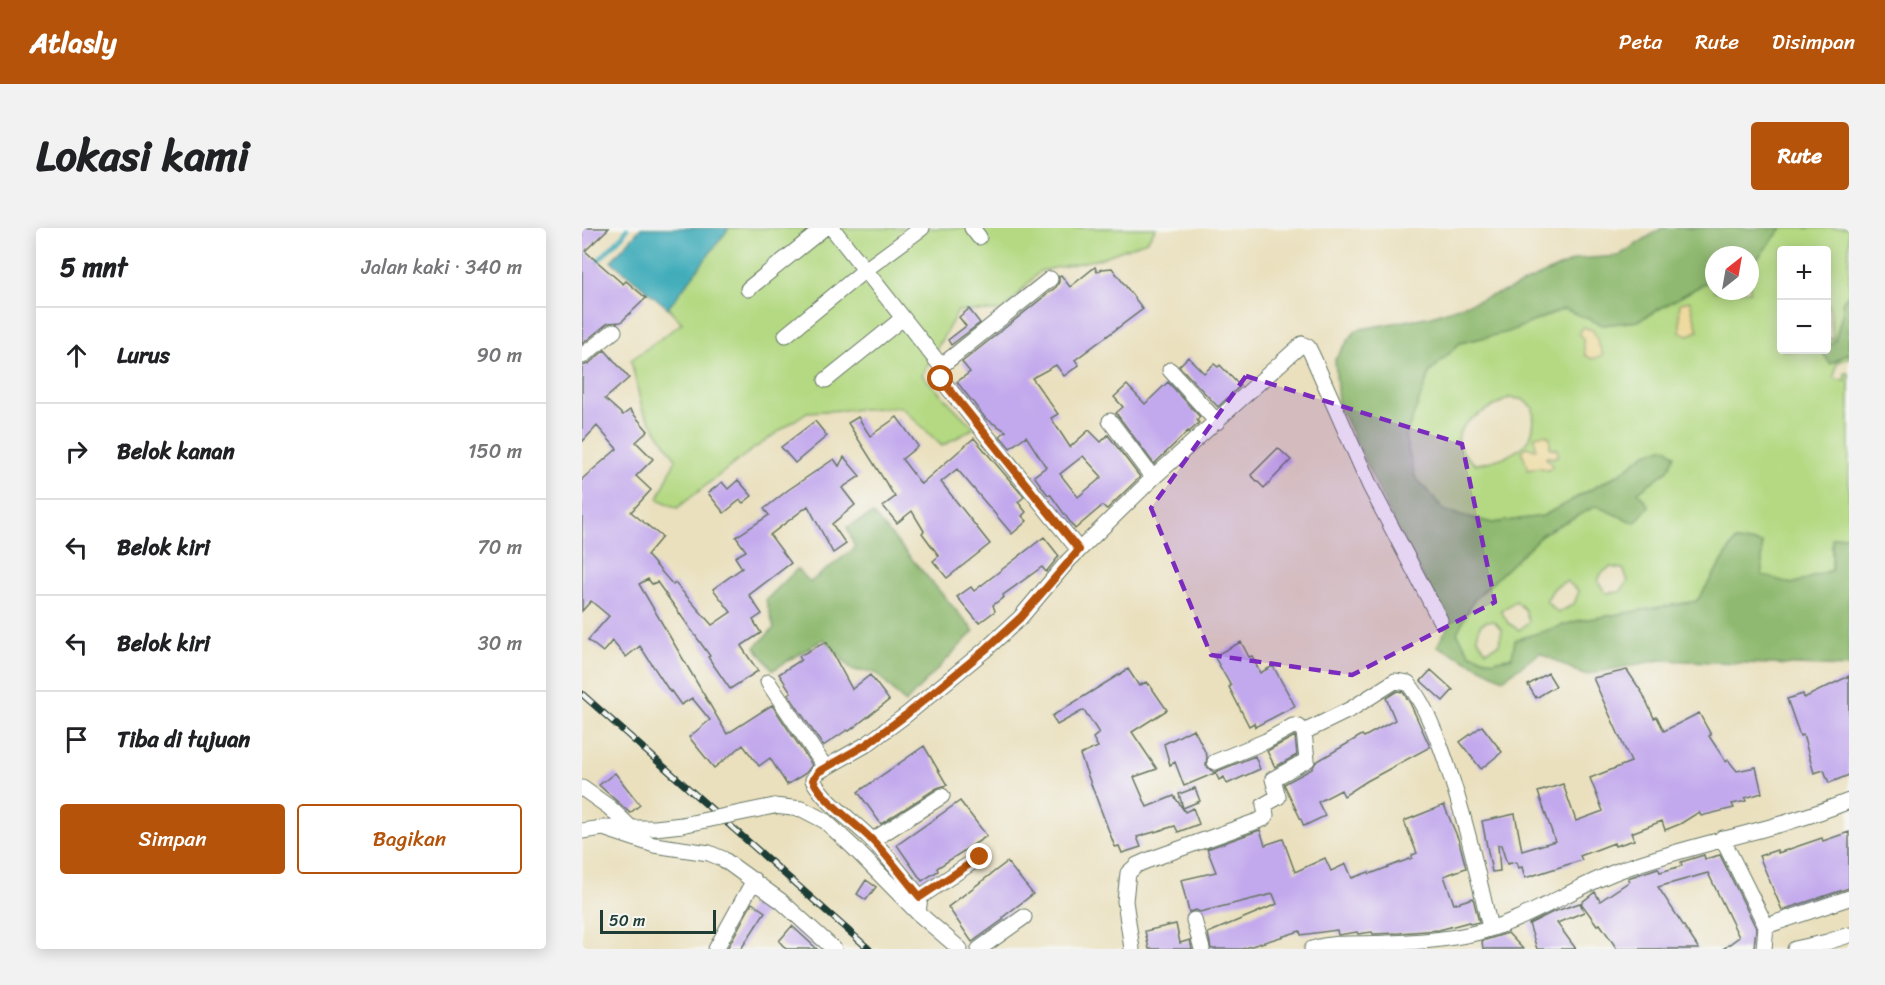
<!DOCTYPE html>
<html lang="id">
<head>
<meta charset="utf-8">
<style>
  :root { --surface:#fff; --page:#f2f2f2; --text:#202124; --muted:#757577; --line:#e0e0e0; --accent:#b45309 }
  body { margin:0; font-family:Sriracha,sans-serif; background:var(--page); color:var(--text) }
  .controls { position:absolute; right:18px; top:18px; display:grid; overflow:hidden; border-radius:6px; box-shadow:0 3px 15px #0003 }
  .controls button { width:54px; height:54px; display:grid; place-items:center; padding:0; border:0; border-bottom:2px solid var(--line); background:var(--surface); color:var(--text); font:30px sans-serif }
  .compass { position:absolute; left:1123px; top:18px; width:54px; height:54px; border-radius:50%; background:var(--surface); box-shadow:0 3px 15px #0003; rotate:31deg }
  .scale { position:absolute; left:18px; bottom:15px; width:116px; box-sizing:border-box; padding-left:6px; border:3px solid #1f3d34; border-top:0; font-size:16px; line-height:21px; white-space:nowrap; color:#1f3d34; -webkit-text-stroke:4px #f6f6f2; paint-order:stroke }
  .stop { position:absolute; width:18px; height:18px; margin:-14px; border:4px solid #b45309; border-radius:50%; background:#fff }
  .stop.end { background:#b45309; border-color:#fff; box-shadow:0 2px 6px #0008 }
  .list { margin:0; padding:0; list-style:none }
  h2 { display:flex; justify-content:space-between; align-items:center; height:78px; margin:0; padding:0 24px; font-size:26px }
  h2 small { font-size:20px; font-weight:400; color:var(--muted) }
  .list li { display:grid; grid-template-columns:39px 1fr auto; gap:18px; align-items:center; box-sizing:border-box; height:96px; padding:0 24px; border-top:2px solid var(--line) }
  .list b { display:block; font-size:22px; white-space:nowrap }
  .list em { font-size:20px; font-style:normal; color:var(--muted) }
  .actions { display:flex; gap:12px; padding:18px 24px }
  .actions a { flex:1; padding:14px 0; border:2px solid var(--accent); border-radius:6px; text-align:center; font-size:21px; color:var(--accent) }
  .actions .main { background:var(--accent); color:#fff }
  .icon { flex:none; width:33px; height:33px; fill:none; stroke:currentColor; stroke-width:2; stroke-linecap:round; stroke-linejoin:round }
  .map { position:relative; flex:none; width:1267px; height:721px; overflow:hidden; border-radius:6px }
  header { display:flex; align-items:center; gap:36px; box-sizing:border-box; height:84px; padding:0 30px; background:var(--accent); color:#fff }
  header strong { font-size:28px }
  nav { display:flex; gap:33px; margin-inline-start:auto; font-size:21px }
  .intro { display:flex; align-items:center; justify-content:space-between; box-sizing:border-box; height:144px; padding:0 36px }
  h1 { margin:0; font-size:42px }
  .button { padding:15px 27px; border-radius:6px; background:var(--accent); color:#fff; font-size:21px; font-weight:700 }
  main { display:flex; gap:36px; padding:0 36px }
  aside { flex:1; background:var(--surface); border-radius:6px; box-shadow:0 3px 15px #0003 }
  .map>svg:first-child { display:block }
</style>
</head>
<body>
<header>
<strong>Atlasly</strong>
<nav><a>Peta</a><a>Rute</a><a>Disimpan</a></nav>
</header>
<div class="intro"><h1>Lokasi kami</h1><a class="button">Rute</a></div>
<main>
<aside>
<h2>5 mnt<small>Jalan kaki · 340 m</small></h2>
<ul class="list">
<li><svg class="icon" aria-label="ahead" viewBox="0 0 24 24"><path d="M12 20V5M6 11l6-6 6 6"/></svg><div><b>Lurus</b></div><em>90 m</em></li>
<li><svg class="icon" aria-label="right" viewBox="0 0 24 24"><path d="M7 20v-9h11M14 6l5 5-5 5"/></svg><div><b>Belok kanan</b></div><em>150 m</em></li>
<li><svg class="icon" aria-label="left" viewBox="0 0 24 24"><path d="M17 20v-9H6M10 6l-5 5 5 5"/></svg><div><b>Belok kiri</b></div><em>70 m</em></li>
<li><svg class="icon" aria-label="left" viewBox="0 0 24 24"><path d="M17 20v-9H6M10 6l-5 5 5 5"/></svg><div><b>Belok kiri</b></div><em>30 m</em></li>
<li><svg class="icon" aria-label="arrive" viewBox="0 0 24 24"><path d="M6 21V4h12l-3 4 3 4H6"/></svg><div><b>Tiba di tujuan</b></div></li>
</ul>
<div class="actions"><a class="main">Simpan</a><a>Bagikan</a></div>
</aside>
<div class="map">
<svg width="1267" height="721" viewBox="0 0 1267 721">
  <rect width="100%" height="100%" fill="#f6f6f2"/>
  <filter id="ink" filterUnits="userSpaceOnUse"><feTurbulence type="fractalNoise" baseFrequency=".0167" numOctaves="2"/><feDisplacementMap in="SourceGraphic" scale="12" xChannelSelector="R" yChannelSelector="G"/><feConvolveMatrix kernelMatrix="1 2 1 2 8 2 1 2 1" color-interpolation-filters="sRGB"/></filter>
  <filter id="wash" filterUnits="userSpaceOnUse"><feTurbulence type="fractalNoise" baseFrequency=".008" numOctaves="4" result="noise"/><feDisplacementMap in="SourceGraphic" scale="24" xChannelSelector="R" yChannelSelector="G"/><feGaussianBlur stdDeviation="1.35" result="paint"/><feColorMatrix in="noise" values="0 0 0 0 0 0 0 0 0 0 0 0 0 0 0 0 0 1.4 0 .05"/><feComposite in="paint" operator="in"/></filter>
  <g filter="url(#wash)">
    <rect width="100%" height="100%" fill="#eae0be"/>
    <!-- green -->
    <path fill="#b4d982" stroke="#6a8b5b" stroke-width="1.5" fill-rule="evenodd" d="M147 0H574L565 13 517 31 458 43 421 83H376L340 147 392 200 360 218 319 179 225 184 163 227 95 280 76 271 94 231 60 181 49 132 100 95 86 80Z
      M1200 0H1267V65L1260 75 1261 82 1253 113 1245 119V110L1251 111 1247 77 1245 80 1244 22H1200V122H1240L1249 136 1267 125V130L1255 135 1252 150 1262 153 1263 145H1267V307L1250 310V342L1210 356 1180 348V315L1153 313 1115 373 995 393 934 412 931 429 911 433 888 426 875 405 891 373 962 305 1014 278 1053 294 1056 264 1086 242 1064 225 1037 246 961 288 910 295 863 283 833 249 823 209 848 144 878 115 926 104 982 81 1021 97 1056 93 1132 50V63H1168V34L1174 32ZM927 170 940 171 951 180C952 189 953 200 948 209 939 226 911 234 893 236 850 202 899 186 927 170ZM968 216V220L975 221 976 227 971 230 965 228 966 242 957 239 946 241 940 223 944 219 954 221ZM1028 339 1041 341 1046 353 1038 364 1024 365 1016 354 1019 346ZM984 353 997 363 992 376 976 385 964 373 972 360ZM934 373 943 382 947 394 937 402 926 395 919 383ZM905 393H912L920 402 917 416 904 423 895 409 898 397Z"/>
    <!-- forest -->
    <path fill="#8fb970" stroke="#577b52" stroke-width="1.5" d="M1080 0H1200L1174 32 1168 34V27H1132V50L1056 93 1021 97 982 81 926 104 878 115 848 144 823 210 833 249 863 283 910 295 961 288 1037 246 1064 225 1084 219 1093 227 1086 242 1056 264 1067 278 1053 295 1014 278 962 305 891 373 875 405 888 426 911 433 930 429 933 412 995 393 1115 373 1153 313 1180 315V347L1210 356 1250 342V310L1267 307V439L1077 432 1002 447 958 425 921 451 855 418 867 397 813 297 756 176 753 131 774 102 850 88 926 62 995 31 1036 28Z
      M1267 65V125L1248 136 1239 122H1244L1245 119 1253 113 1261 83 1260 75Z
      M291 286 392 403 323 475 294 445 270 442 242 411 191 442 173 419 192 400 184 372 215 341 228 354 273 320 265 299Z"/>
    <!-- sand -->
    <path fill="#eeda9e" stroke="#868c69" stroke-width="1.5" d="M1108 73 1116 103 1107 107 1098 104C1099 93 1096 85 1098 75Z
      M1001 99 1011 102 1021 127 1010 131 1003 127 1001 110 997 106Z
      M962 206 968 209V220L975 221 976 227 971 230 965 228 964 230 970 235V239L966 242 957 239 946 242 940 223 944 219 954 221 953 208Z"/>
    <!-- water -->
    <path fill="#3cabb9" stroke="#2e7476" stroke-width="1.5" d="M59 0H147L86 80 29 33Z"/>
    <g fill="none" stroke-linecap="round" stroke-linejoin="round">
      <!-- stream -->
      <path stroke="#3cabb9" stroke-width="4.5" d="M11 38 41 7 45 0"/>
    </g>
    <g id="blocks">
      <!-- building -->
      <path fill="#c2a8ed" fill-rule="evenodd" d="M0 0H27L3 23 41 56 44 53 64 70 39 94 26 95 0 116Z
        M513 39 515 44 520 41 530 40 561 81 493 132 497 137 482 148 474 137 450 150 476 186 469 190 488 219 507 202 519 214 526 207 558 249 525 281 520 278 493 301 468 266 466 267 452 248 464 239 444 208 428 220 418 208 424 203 404 191 375 154 388 144 380 134 474 59 477 54V48L479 47 488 59ZM501 228 520 249 496 269 478 246Z
        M387 81 398 95 369 117 366 112 384 98 377 89Z
        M23 122 47 150 23 171 41 187 48 182 66 203 54 214 71 231 54 248 69 262 49 284 80 309 65 327 91 357 93 355 130 397 149 384 131 361 160 340 153 329 164 323 154 309 187 287 182 281 206 262 252 231 257 238 262 229 278 248 260 260 273 277 250 296 264 316 251 325 226 278 188 307 209 335 167 367 180 386 171 392 179 405 159 418 176 443 148 461 126 429 128 428 75 354 70 356 66 351 57 356 145 506 190 477 230 537 224 545 205 557 188 530 177 538 161 517 132 540 107 509 128 492 110 470 99 477 89 463 88 464 58 418 44 429 30 413 21 424 6 412 27 388 9 373 0 383V251L35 221 15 198 0 214V138L6 136Z
        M606 129 622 145 632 136 636 139 638 137 658 158 636 179 597 138Z
        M586 154 618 189 615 192 617 195 607 204 606 203 572 236 534 185 541 179 532 169 545 157 563 176Z
        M276 189 288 208 315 189 336 218 320 231 339 256 392 210 442 269 436 274 444 284 440 288 445 293 430 306 375 241 359 254 408 316 365 350 351 333 357 328 340 305 342 303 330 283 315 295 301 278 313 269 266 195Z
        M233 193 245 208 213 235 199 219Z
        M696 220 709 232 682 260 669 247Z
        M156 252 170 268 161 275 158 272 142 285 126 265 140 254 146 261Z
        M462 309 477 328 464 344 460 339 421 367 422 369 411 377 413 383 397 395 375 369 389 359 392 363Z
        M659 414 667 429 670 428 678 445 691 438 713 478 673 499 672 495 667 498 647 459 649 458 632 428Z
        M242 415H245L270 461 288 447 307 472 267 503 265 502 241 518 206 466 209 464 197 446 219 432 217 428Z
        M546 441 557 458 564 454 566 457 567 456 585 482 550 504 575 541 552 549 565 579 592 568 603 584 611 580 617 596 596 604 593 598 555 609 559 619 540 625 537 618 533 619 498 527 516 519 511 510 517 505 502 482 475 497 470 488Z
        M849 442 871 462 861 473 839 453Z
        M1045 442 1061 466 1072 490 1075 489 1082 503 1117 485 1129 507 1127 508 1144 534 1146 532 1155 543 1174 539 1180 565 1163 570 1164 573 1150 576 1152 580 1119 588 1117 584 1098 596 1083 602 1080 593 1049 605 1052 612 1033 618 1032 615 998 628 1000 632 943 650 940 639 936 640 934 634 925 636 919 617H916L918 643 910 644 900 593 933 586 940 623 973 613 956 564 981 556 994 593 1021 583 1008 550 1049 534 1011 450Z
        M966 445 974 458 954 470 946 457Z
        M1267 448V547L1247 555 1242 542 1232 545 1221 507 1218 508 1205 471 1221 466 1222 470Z
        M815 463 821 464 828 475 848 519 785 553 762 568 759 562 736 574 743 588 722 598 702 556 730 541 734 534 780 507 782 509 813 492 804 470Z
        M900 498 920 524 899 541 878 514Z
        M611 501 612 504 613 503 625 528 624 538 633 545 602 558 593 534 588 537 582 516Z
        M713 508 715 527 693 539 685 523Z
        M342 518 365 557 355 560 299 596 276 564Z
        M673 528 678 541 645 556 642 549 637 552 633 544Z
        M33 545 58 577 48 585 17 557Z
        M613 560 618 573 601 580 597 566Z
        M378 573 405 608 355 640 356 643 340 653 315 617Z
        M862 577 877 613 884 640 862 648 872 676 891 670 897 694 888 696 887 694 857 702 817 705 791 706 790 704 776 706 775 704 756 707 755 702 719 707 718 703 660 721H629L626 705 695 676 691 666 618 684 614 682 607 684 599 652 634 644 625 621 678 602 683 617 701 611 713 644 743 630 749 643 764 636 770 650 787 644 788 646 830 630V627L835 625 822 593Z
        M1267 604V660L1200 682 1177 628 1195 622 1196 625 1240 610 1241 613Z
        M1122 627 1123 631 1138 627 1174 700 1172 719 1170 721H1141L1157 709 1126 645 1076 659 1117 721H1035L1018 696 1015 697 999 675 1013 664 1018 673 1048 653 1046 650 1076 640 1078 644 1100 638 1099 634Z
        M425 634 451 666 421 689 422 691 390 714 366 679Z
        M284 652 294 659 284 672 275 666Z
        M170 675 183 684 159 721H145Z
        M998 675 1002 684 975 695 994 721H955L947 696 971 684Z
        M594 696 598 715 608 712 610 721H567L563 703Z
        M210 698 235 721H204L197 713Z
        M926 705 941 721H901L900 713Z"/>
    </g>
  </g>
  <g filter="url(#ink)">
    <use href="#blocks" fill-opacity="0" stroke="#667664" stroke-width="1.5"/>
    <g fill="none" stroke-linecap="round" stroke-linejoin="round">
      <!-- minor casing -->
      <g stroke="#667664" stroke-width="17">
        <path id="minor" d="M250 0 359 138V151L497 322
          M390 0 397 9
          M166 61 242 0
          M204 107 283 42 340 0
          M0 128 32 103
          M359 138 468 51
          M588 142 635 194
          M244 152 321 90
          M528 193 571 250
          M186 454 243 539
          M722 504 769 481 813 453 826 455C841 474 849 495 858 517 880 576 894 638 908 700
          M0 560 27 579 49 600
          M192 578 220 581 243 593 271 619 336 685 378 721
          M21 600 72 617 127 625 141 631 199 673 252 721
          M0 603 21 600H73L100 597
          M1140 610 1184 698 1182 721
          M291 612 360 568
          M338 669 398 629
          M336 685 338 669C322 650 307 629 290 612 271 592 244 576 231 552L236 544 285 516 324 487 403 422 438 390 487 332 571 250 720 116 726 119 730 127 788 258 858 392
          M612 692 620 721
          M1184 698 1267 670
          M134 721 172 652
          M397 721 442 689
          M550 721 543 673 546 645 555 637 564 633 681 591 684 587 682 577 696 569 691 551 725 532 722 504 717 499 711 498 684 513 633 534
          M730 721C756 713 781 717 807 715 834 714 862 712 889 706 941 695 986 662 1036 643 1111 615 1193 603 1267 573
          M1213 721 1245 714 1267 707"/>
      </g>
      <!-- minor -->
      <use href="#minor" stroke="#fff" stroke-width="15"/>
      <!-- rail casing -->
      <g stroke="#1f3d34" stroke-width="7">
        <path id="rail" d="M0 466 287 721"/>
      </g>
      <!-- rail -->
      <use href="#rail" stroke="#f6f6f2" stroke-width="4.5" stroke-dasharray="14" stroke-linecap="butt"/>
      <!-- minor-bridge casing -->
      <g stroke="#667664" stroke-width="17" stroke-linecap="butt">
        <path id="minor-bridge" d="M100 597 192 578"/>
      </g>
      <!-- minor-bridge -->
      <use href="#minor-bridge" stroke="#fff" stroke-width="15"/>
    </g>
  </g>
  <g fill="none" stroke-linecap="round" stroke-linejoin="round" filter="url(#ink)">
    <!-- route -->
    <path stroke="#b45309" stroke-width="8" d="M359 151 497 322 438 390 403 422 324 487 285 516 236 544 231 552C243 576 271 592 290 612 307 629 322 650 338 669L398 629"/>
  </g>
  <!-- marked area -->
  <path fill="#7b2cbf" fill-opacity="0.2" stroke="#7b2cbf" stroke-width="4.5" stroke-dasharray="12 8" stroke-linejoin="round" d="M664 148 880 216 913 374 770 447 629 427 569 280Z"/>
</svg>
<div class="controls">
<button>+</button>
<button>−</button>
</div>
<svg class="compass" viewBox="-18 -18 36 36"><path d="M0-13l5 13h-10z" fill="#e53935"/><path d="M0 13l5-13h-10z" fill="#757577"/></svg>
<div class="scale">50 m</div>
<div class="stop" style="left:359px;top:151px"></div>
<div class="stop end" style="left:398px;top:629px"></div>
</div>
</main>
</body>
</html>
